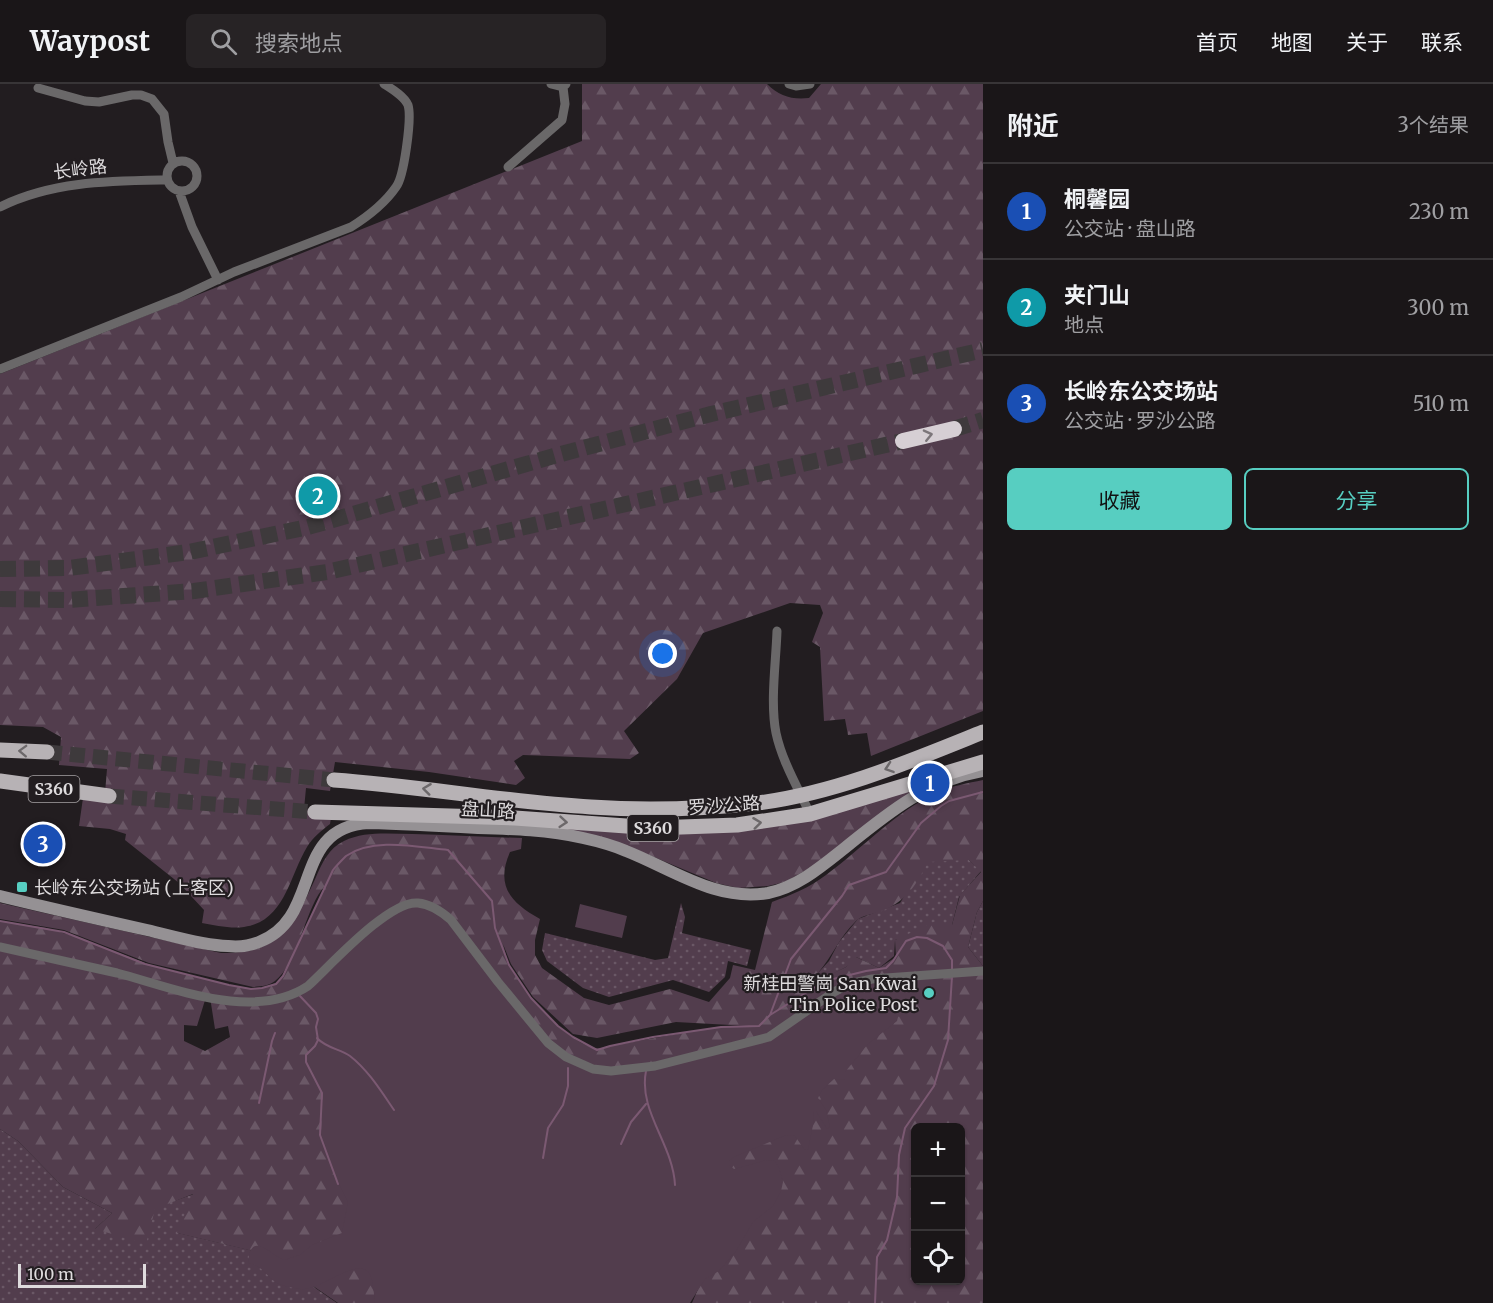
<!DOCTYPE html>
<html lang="zh">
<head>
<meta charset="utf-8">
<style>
  :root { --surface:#1a1618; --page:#272325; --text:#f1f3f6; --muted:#9f9fa2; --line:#383537; --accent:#57cec1 }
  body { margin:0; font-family:Merriweather,"Noto Sans SC",serif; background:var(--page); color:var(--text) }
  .controls { position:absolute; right:18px; bottom:18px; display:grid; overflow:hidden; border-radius:9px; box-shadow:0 2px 4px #0004 }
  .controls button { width:54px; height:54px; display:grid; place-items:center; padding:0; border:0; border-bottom:2px solid var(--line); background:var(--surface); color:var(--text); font:30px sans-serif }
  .scale { position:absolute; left:18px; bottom:15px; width:128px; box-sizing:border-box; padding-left:6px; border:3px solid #dedbdd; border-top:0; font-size:16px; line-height:21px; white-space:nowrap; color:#dedbdd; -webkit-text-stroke:4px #221d20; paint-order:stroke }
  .you { position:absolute; left:663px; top:570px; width:21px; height:21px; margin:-15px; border:4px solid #fff; border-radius:50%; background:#1a73e8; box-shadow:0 0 0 9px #1a73e833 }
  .badge { display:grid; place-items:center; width:39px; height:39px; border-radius:50%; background:var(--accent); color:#fff; font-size:20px; font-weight:700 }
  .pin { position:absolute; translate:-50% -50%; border:3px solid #fff; box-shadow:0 2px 6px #0006 }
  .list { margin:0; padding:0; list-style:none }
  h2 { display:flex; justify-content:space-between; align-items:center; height:78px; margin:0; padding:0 24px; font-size:26px }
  h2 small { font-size:20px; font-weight:400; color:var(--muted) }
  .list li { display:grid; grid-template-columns:39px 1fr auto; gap:18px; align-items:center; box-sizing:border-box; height:96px; padding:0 24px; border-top:2px solid var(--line) }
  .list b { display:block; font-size:22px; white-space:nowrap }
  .list p { margin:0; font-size:20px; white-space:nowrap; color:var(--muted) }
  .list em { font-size:20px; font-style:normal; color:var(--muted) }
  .actions { display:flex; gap:12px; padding:18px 24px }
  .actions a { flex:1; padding:14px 0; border:2px solid var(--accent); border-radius:9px; text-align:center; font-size:21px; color:var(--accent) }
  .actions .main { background:var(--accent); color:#111 }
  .icon { flex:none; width:33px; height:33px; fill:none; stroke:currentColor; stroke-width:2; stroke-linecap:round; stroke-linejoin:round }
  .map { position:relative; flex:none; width:983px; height:1219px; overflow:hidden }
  header { display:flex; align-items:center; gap:36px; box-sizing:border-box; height:84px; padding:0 30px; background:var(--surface); border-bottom:2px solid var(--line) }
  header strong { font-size:28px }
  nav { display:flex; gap:33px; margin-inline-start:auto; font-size:21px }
  .search { width:420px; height:54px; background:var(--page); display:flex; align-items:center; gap:15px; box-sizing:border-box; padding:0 21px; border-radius:9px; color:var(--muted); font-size:22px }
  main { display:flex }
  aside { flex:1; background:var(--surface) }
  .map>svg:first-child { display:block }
</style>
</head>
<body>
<header>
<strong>Waypost</strong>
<div class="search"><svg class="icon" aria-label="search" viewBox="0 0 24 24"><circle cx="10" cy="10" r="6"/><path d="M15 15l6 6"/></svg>搜索地点</div>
<nav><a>首页</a><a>地图</a><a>关于</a><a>联系</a></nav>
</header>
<main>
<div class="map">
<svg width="983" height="1219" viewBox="0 0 983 1219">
  <defs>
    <pattern id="grass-dots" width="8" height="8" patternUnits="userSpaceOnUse" patternTransform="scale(1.5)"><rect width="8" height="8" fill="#523d4d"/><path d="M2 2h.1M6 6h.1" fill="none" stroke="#6a5866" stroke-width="1.8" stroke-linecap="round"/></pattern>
    <pattern id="forest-firs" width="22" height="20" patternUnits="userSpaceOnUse" patternTransform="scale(1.5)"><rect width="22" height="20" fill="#523d4d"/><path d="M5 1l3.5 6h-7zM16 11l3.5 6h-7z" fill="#6a5866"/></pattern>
  </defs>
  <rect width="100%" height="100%" fill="#221d20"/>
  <!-- grass -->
  <path fill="url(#grass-dots)" d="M927 776H969L981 787 959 813 952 841 895 856 894 872 879 884 856 873 846 883 819 897 818 889 829 877 839 858 858 835 900 819Z
    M983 817V882L968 863 977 828Z
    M681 819 685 833 682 849 751 866 747 882 728 877 725 893 709 908 673 896 609 913 583 904 547 877 542 866 545 849 655 876 668 874Z
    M0 1045 18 1057 63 1103 112 1129 95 1145 194 1110 178 1149 266 1170 337 1219H0Z"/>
  <!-- forest -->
  <path fill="url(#forest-firs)" fill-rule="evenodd" d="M582 0H767C779 12 792 16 809 14L821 0H983V627L871 672 867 649 848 651 845 635 824 637 820 563 812 558 823 529 820 521 790 519 703 549 677 595 624 647 639 669 630 675 523 671 514 677 525 694 516 701 429 688 335 678 330 707 306 704 304 725 332 728 330 740C321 747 313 753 307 763 289 793 285 837 244 843 230 845 215 841 202 839L204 826 179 799 125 756 126 750 110 745 79 742 84 707 105 709 107 685 59 681 61 653 43 643 0 641V290L582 57Z
    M983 696V708L978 709H983V817L977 828 968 863 983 882V1219H692L698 1205 641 1219H338L266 1170 177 1149 193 1110 155 1125 146 1160 95 1145 112 1129 63 1103 18 1057 0 1045V837L46 844 80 854 153 882 229 901 254 905 263 904 278 898 284 890 325 802C306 821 298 880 275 897 269 902 261 902 253 903L149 879 64 846 0 835V819L221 869C281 870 294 841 316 793 322 779 329 764 344 757 365 747 389 750 412 750 448 751 485 753 522 754L521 765 510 768C495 802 511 819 540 835L535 856V871L542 884 584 914 609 921 670 905 709 918 730 894 733 881 755 886 772 818C791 811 809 804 826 791 863 764 896 727 938 708 952 702 968 699 983 696ZM969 776 981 788 960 811 952 841 934 838 895 856 896 873 879 884 854 872 846 883 819 896 818 889C832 873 840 852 856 837 862 831 874 830 882 827 907 817 916 801 928 778ZM503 860 511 880 533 913 573 950 597 954 676 938 749 942 717 943 610 962C579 978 523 907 510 882 507 876 505 867 503 860ZM206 913H210L215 945 228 942 230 953 205 967 184 957V941L197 942ZM916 1044H960V1196H916Z
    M915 705 815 781 785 798 768 802 738 804 716 799 630 763 542 740 668 748Z"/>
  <!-- park -->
  <path fill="#523d4d" d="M580 820 627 832 622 854 575 843Z
    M422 822 446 833 548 961 609 990 766 957C794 944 813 922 839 908 863 895 894 897 920 894 918 908 912 926 898 933L897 937 868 960 845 988V996L834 995 822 1006 818 1014 826 1026 830 1043 827 1045 816 1027H814L813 1041 808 1066 804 1065 795 1052 786 1051 734 1073 729 1077V1081L734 1085 767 1076 775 1077 779 1084 783 1098 781 1107 773 1122 753 1138 736 1167 719 1187 705 1195 690 1219H374C375 1212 373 1203 372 1196 365 1164 320 1209 300 1205 293 1204 280 1202 274 1197 265 1190 260 1180 248 1179 251 1146 268 1169 284 1176L300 1171 312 1161 342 1149 348 1118 336 1094 321 1050 323 1009C319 996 303 988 307 972 310 966 316 961 318 955 316 947 318 942 318 935 317 925 305 918 299 911L392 829 398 826Z"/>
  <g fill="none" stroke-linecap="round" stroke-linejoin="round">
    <!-- stream -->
    <path stroke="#7b5972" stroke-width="2" d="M0 837 64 848 145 880 229 901 251 905 262 904 276 900 283 892 333 786C337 781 342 776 346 772 373 753 417 763 448 766L492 817 495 844 509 881 531 914 558 942 573 953 597 966 610 962 653 953 721 943 759 942 770 931 791 875 842 812 849 801 886 788 921 739 941 722 949 717 983 708
      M299 911 316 929 318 935 316 943 318 956 315 962 306 971V978L322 1009 320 1051 338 1100
      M770 931 825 897 866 887 886 884 893 877 906 857 917 853 927 854 943 862 952 876V886
      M317 954C326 964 340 965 350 972 368 986 381 1007 394 1026
      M646 987C638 1027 673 1060 675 1101
      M259 1019 272 957 275 949
      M621 1060 631 1038 646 1020
      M543 1074 548 1044 563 1021 568 1002V984
      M875 1219 877 1173 887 1156 897 1113 899 1071 905 1044 934 1002 948 956 952 892"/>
    <!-- primary-tunnel -->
    <path stroke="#3e3a3c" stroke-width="15" stroke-dasharray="15 8" stroke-linecap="butt" d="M47 668 334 696
      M109 712 315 728"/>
    <!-- motorway-tunnel -->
    <path stroke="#3e3a3c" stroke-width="16" stroke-dasharray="16 8" stroke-linecap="butt" d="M954 345 983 336
      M0 485 69 484 189 468 308 443 561 370 711 330 983 266
      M0 515 68 516 194 507 327 488 903 357"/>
    <!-- minor -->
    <path stroke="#6a6869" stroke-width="9" d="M551 0 563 3 566 0
      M789 0 796 2 810 0
      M38 4 85 17 99 18 132 11H141L152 15 164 30 168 58 173 79
      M167 92a15 15 0 1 1 30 0a15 15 0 1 1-30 0Z
      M508 83 562 36 565 20 563 3
      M179 107 192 143 218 196
      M0 123C52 97 111 97 167 96
      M0 285 181 213 234 188 351 143C367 133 385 119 396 103 404 93 412 34 408 21 404 12 392 5 384 0
      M777 547C776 578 770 618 776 649 782 677 798 704 810 730
      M0 863C39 872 78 880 117 889 174 904 254 938 308 902 330 882 389 816 418 819 430 820 442 828 451 836L498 898 548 959 566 973 593 985 611 987 655 982 769 953 834 908 849 900 872 895 983 887"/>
    <!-- secondary -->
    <path stroke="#959194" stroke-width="12" d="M0 812C49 824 98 835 147 846 173 852 201 861 228 862 238 863 249 862 259 858 323 834 290 743 369 739 405 740 442 742 478 744 513 745 548 746 583 754 597 757 612 761 626 767 672 785 716 818 768 809 798 803 822 782 846 763 888 729 928 696 983 687"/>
    <!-- primary -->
    <path stroke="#b7b2b5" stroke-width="15" d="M0 666 47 668
      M334 696C420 702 505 718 591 723 647 727 703 725 758 719 836 709 911 677 983 648
      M0 697 109 712
      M315 728 515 734 654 744 737 741 810 730 983 678"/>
    <!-- motorway -->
    <path stroke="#d6cfd4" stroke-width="16" d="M903 357 954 345"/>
  </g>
  <!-- one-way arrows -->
  <defs><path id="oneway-chevron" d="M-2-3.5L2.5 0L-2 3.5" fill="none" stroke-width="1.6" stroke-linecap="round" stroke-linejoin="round" transform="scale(1.5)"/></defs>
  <use stroke="#7c767a" href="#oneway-chevron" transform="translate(928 351) rotate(-13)"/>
  <g stroke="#6c686a">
    <use href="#oneway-chevron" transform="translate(23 667) rotate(-178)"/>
    <use href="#oneway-chevron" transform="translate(889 684) rotate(161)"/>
    <use href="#oneway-chevron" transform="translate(427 705) rotate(-173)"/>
    <use href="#oneway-chevron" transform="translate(563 738) rotate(5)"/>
    <use href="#oneway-chevron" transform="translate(757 739) rotate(-7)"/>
  </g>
  <!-- markers -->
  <g fill="#57cec1" stroke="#221d20" stroke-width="2">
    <rect x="16" y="797" width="12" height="12" rx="3"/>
    <circle cx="929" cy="909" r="6"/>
  </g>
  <g text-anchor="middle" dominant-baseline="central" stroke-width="4.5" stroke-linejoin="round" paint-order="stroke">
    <!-- shield labels -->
    <g fill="#221d20" stroke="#a6a2a4" stroke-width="1.5">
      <rect x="28.5" y="692" width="51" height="26" rx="4.5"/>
      <rect x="627.5" y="731" width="51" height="26" rx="4.5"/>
    </g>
    <g font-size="16" font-weight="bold" fill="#dedbdd">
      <text x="54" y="705">S360</text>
      <text x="653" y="744">S360</text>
    </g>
    <!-- street labels -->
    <g font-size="18" fill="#dedbdd" stroke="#221d20">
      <text transform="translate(80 85) rotate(-7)">长岭路</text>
      <text transform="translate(724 721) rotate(-4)">罗沙公路</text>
      <text transform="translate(488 726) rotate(3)">盘山路</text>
    </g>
    <!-- poi labels -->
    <g font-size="18" fill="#dedbdd" stroke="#221d20" text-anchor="start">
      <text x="34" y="803">长岭东公交场站 (上客区)</text>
      <text x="917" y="899" text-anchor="end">新桂田警崗 San Kwai<tspan x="917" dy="21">Tin Police Post</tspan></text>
    </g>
  </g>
</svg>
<div class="controls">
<button>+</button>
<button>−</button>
<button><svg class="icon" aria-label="locate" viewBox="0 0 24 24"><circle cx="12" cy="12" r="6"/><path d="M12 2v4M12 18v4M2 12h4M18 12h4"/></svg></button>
</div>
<div class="scale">100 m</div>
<div class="you"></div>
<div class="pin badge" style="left:930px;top:699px;background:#1a4fb4">1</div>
<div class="pin badge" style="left:318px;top:412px;background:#0f9aa8">2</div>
<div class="pin badge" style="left:43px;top:760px;background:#1a4fb4">3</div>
</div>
<aside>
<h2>附近<small>3个结果</small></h2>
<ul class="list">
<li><span class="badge" style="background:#1a4fb4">1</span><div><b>桐馨园</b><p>公交站 · 盘山路</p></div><em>230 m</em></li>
<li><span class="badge" style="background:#0f9aa8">2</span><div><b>夹门山</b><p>地点</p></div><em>300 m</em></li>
<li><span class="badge" style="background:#1a4fb4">3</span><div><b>长岭东公交场站</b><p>公交站 · 罗沙公路</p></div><em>510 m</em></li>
</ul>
<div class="actions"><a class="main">收藏</a><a>分享</a></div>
</aside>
</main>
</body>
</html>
